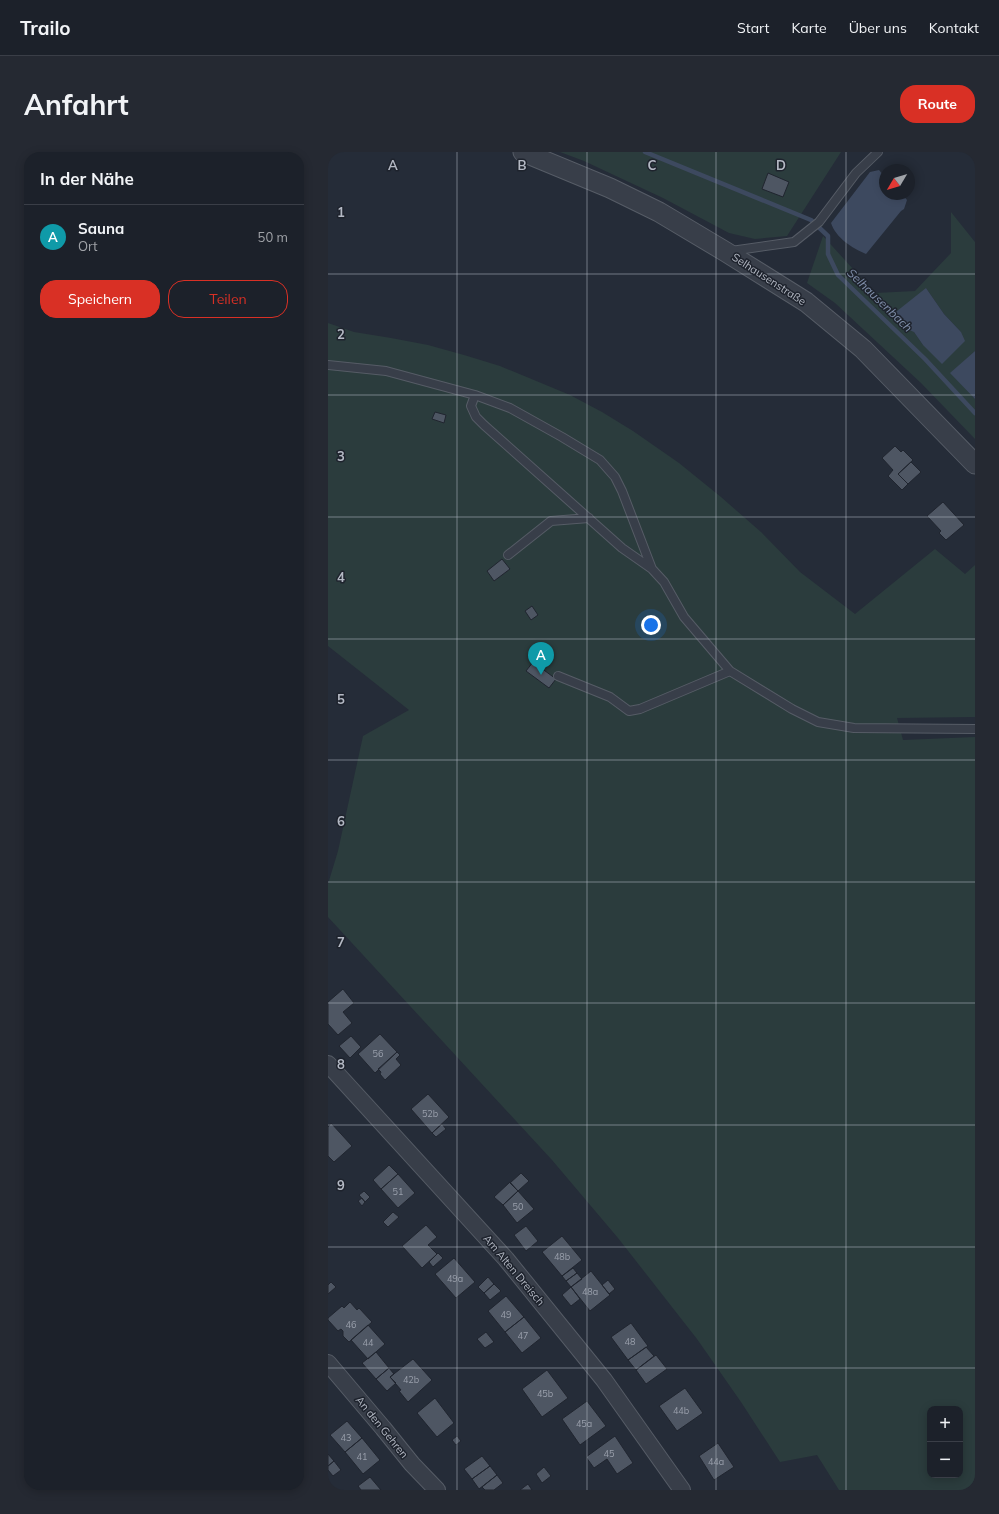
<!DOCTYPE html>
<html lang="de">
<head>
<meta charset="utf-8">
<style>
  :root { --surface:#1c212a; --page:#252932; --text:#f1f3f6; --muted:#a0a3a8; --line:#3a3e47; --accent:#d93025 }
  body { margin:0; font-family:Mulish,sans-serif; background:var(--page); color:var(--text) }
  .controls { position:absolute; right:12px; bottom:12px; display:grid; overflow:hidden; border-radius:8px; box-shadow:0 2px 10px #0003 }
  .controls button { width:36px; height:36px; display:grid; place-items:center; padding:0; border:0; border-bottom:1px solid var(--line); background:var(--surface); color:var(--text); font:20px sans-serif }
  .compass { position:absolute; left:551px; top:12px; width:36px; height:36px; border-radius:50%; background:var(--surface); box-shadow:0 2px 10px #0003; rotate:232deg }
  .you { position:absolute; left:323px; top:473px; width:14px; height:14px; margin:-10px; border:3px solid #fff; border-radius:50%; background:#1a73e8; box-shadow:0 0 0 6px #1a73e833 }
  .badge { display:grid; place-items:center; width:26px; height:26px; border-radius:50%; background:var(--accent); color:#fff; font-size:13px; font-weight:700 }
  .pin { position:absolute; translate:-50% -33px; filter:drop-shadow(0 1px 2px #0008) }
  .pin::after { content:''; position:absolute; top:21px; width:14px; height:12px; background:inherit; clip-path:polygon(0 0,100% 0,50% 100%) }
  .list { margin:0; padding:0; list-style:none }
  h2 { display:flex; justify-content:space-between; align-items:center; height:52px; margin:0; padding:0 16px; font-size:17px }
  h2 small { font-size:13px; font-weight:400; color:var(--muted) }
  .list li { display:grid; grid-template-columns:26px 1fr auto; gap:12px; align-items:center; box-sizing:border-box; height:64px; padding:0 16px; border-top:1px solid var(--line) }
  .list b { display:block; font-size:15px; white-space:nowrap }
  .list p { margin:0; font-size:13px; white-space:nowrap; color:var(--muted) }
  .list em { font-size:13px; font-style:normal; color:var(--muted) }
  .actions { display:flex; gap:8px; padding:12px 16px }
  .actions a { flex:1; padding:9px 0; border:1px solid var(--accent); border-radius:16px; text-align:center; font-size:14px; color:var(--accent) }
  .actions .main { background:var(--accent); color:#fff }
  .map { position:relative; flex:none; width:647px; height:1338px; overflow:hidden; border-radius:16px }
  header { display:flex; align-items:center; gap:24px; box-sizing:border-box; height:56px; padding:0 20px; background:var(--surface); border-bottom:1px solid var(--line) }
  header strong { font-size:19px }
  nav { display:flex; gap:22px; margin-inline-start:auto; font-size:14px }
  .intro { display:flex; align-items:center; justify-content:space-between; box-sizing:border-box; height:96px; padding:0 24px }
  h1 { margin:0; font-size:28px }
  .button { padding:10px 18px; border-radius:16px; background:var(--accent); color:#fff; font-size:14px; font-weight:700 }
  main { display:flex; gap:24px; padding:0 24px }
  aside { flex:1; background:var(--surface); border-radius:16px; box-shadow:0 2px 10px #0003 }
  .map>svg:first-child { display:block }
</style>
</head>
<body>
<header>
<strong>Trailo</strong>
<nav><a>Start</a><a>Karte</a><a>Über uns</a><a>Kontakt</a></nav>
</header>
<div class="intro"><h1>Anfahrt</h1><a class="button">Route</a></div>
<main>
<aside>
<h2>In der Nähe<small></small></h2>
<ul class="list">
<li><span class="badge" style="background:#0f9aa8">A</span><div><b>Sauna</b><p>Ort</p></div><em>50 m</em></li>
</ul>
<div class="actions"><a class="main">Speichern</a><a>Teilen</a></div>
</aside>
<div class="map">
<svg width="647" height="1338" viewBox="0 0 647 1338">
  <rect width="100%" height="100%" fill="#252c38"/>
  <!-- green -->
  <path fill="#2b3c3d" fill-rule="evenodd" d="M232 0H513L459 84 427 87 401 81 335 46 256 9Z
    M623 60 647 90V199L623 221 647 247V287L593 231 507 151 479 131 495 84 547 141 587 139 623 101ZM598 136 616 162 633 180 595 193 586 180Z
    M0 171 26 180 63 186 100 193 136 203 172 214 242 243 274 260 305 279 351 311 393 345 433 380 472 420 527 462 607 397 637 422 647 413V565L569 566 575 588 647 585V1338H511L489 1303 452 1310 413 1250 369 1187 290 1086 224 1008 0 765V732L10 699 35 584 81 558 0 494ZM602 1257H632V1323H602Z"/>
  <!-- water -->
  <path fill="#3d495f" d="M551 18 557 25V42H574L579 48 576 57 573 59 538 102C524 96 508 86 503 71L542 20Z
    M598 136 616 162 633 180 637 189 614 212 595 193 586 180 579 177 564 163Z
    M647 199V247L622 221Z"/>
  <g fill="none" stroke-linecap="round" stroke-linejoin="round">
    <!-- stream -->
    <path stroke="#3d495f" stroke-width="4.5" d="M317 0 483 68 500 84V102L510 123 597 207 647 261"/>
  </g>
  <!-- building -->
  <path fill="#4e5663" stroke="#20252f" d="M440 21 461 30 455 45 434 37Z
    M107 260 118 263 116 271 104 267Z
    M567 294 573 300 575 298 585 308 570 322 580 332 574 338 560 324 565 318 554 306Z
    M583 310 593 320 580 332 570 322Z
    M615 350 636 373 618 388 611 381 613 379 599 364Z
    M174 407 182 417 166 429 159 419Z
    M204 454 210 463 203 468 197 459Z
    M205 510 228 527 221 536 198 519Z
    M15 837 26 851 15 860 24 871 10 883 0 872V850Z
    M52 882 69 900 47 921 30 902Z
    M23 884 33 895 22 906 11 894Z
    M69 900 72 903 68 907 73 913 57 928 52 922 53 920 50 917Z
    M100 942 121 965 104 981 83 957Z
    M3 971 24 994 6 1010 0 1004V975Z
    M114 972 118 977 108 985 104 981Z
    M61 1013 70 1022 53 1037 45 1028Z
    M193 1021 201 1029 190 1039 182 1031Z
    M70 1022 87 1041 70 1056 53 1037Z
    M182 1030 190 1039 175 1053 166 1045Z
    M36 1039 42 1045 37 1050 31 1043Z
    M190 1039 206 1057 189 1071 175 1053Z
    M34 1046 37 1050 34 1054 30 1049Z
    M65 1060 71 1065 60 1075 55 1070Z
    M98 1073 109 1085 100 1093 109 1102 94 1116 74 1094Z
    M198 1074 210 1089 198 1099 186 1083Z
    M234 1084 254 1108 234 1124 214 1100Z
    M110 1101 115 1106 105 1115 101 1110Z
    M126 1106 147 1130 128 1146 107 1122Z
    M245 1116 249 1121 238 1129 234 1124Z
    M263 1119 282 1143 262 1159 243 1135Z
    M249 1121 254 1127 243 1135 238 1129Z
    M160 1125 166 1132 156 1141 150 1135Z
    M280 1128 287 1137 281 1142 274 1133Z
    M3 1130 8 1135 0 1142V1133Z
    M166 1132 173 1139 162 1148 156 1141Z
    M243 1135 252 1147 243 1154 234 1143Z
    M178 1144 196 1165 177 1180 160 1159Z
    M22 1150 29 1158 31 1156 44 1170 21 1190 15 1184V1179L13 1177 10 1179 0 1168V1166L14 1154 16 1156Z
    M196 1165 213 1186 194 1201 177 1180Z
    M303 1171 320 1194 300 1208 283 1185Z
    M40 1173 57 1192 40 1207 23 1188Z
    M158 1180 166 1190 157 1196 149 1187Z
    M318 1195 326 1204 308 1218 300 1208Z
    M48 1200 61 1216 48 1227 34 1211Z
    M328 1203 339 1217 318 1232 308 1218Z
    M85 1207 104 1228 80 1250 71 1239 73 1238 62 1225Z
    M61 1216 66 1222 62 1225 68 1231 59 1239 48 1227Z
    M219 1218 240 1246 214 1265 194 1237Z
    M357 1236 375 1261 349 1279 331 1254Z
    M107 1246 126 1271 109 1285 89 1261Z
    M259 1249 278 1274 252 1293 234 1267Z
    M19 1269 34 1286 17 1300 2 1283Z
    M129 1284 133 1289 128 1293 124 1288Z
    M287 1284 305 1311 289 1322 279 1307 266 1316 258 1305Z
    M34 1286 52 1308 35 1322 17 1300Z
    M390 1291 406 1315 386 1328 371 1304Z
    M0 1302 6 1309 0 1314Z
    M154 1304 162 1314 144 1327 136 1317Z
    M6 1309 13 1318 5 1324 0 1318V1314Z
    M162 1314 169 1323 151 1337 144 1327Z
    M216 1315 223 1324 214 1331 208 1322Z
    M169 1323 175 1331 166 1338H157L154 1335Z
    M42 1325 53 1338H33L30 1334Z
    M200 1332 204 1338H192Z"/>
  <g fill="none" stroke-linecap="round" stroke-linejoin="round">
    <!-- service casing -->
    <g stroke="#565c66" stroke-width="10">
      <path id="service" d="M403 99 466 90 491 70 528 21 550 0
        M0 213 58 219 147 243 182 256 234 285 272 308 287 325 294 339 324 417 336 430 356 465 402 519 464 557 490 570 526 576 647 577
        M147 243 143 254 148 265 156 273 294 396 324 417
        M180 403 223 369 261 366
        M230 524 282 545 301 559 312 557 402 519"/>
    </g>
    <!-- minor casing -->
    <g stroke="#565c66" stroke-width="18">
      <path id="minor" d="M0 912 178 1107 276 1228 354 1338
        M0 1211 55 1276 84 1312 109 1338"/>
    </g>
    <!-- tertiary casing -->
    <g stroke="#565c66" stroke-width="21">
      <path id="tertiary" d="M195 0 282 36 331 60 398 100 478 150 535 197 647 312"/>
    </g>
    <!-- service -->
    <use href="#service" stroke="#383e49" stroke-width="8"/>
    <!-- minor -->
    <use href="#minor" stroke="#383e49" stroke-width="16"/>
    <!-- tertiary -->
    <use href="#tertiary" stroke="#383e49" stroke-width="19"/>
  </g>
  <!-- grid -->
  <path fill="none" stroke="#b4b9c4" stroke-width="1" stroke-opacity="0.55" d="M129 0V1338M259 0V1338M388 0V1338M518 0V1338M0 122H647M0 243H647M0 365H647M0 487H647M0 608H647M0 730H647M0 851H647M0 973H647M0 1095H647M0 1216H647"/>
  <g text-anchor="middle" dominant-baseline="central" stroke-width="3" stroke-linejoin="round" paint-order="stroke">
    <!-- number labels -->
    <g font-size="9" fill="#9aa0ac">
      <text x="50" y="901">56</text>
      <text x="102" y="961">52b</text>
      <text x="70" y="1039">51</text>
      <text x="190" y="1054">50</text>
      <text x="234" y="1104">48b</text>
      <text x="127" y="1126">49a</text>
      <text x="262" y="1139">48a</text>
      <text x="178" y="1162">49</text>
      <text x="23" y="1172">46</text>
      <text x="195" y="1183">47</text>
      <text x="302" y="1189">48</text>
      <text x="40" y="1190">44</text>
      <text x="83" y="1227">42b</text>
      <text x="217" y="1241">45b</text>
      <text x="353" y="1258">44b</text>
      <text x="256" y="1271">45a</text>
      <text x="18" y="1285">43</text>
      <text x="281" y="1301">45</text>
      <text x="34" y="1304">41</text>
      <text x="388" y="1309">44a</text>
    </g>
    <!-- street labels -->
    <g font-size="11" fill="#b4b9c4" stroke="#1e232d">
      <text transform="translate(441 127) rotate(33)">Selhausenstraße</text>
      <text transform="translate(186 1118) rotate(50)">Am Alten Dreisch</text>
      <text transform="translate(54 1275) rotate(51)">An den Gehren</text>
    </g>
    <!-- water labels -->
    <g font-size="12" font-style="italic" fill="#7f8ea9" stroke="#1e232d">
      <text transform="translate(552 148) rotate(44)">Selhausenbach</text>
    </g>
  </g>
  <g font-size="13" text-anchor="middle" font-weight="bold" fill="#b4b9c4" stroke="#1e232d" stroke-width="3" stroke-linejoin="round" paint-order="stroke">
    <text x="65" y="18">A</text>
    <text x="194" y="18">B</text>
    <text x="324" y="18">C</text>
    <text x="453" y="18">D</text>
    <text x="13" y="65">1</text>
    <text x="13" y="187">2</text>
    <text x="13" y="309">3</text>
    <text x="13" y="430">4</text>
    <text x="13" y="552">5</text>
    <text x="13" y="674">6</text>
    <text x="13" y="795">7</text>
    <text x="13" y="917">8</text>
    <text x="13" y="1038">9</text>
  </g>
</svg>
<div class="controls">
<button>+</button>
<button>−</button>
</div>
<svg class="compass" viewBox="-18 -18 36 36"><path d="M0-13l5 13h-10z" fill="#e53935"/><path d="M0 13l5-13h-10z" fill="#a0a3a8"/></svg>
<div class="you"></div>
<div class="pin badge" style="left:213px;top:523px;background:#0f9aa8">A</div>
</div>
</main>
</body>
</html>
